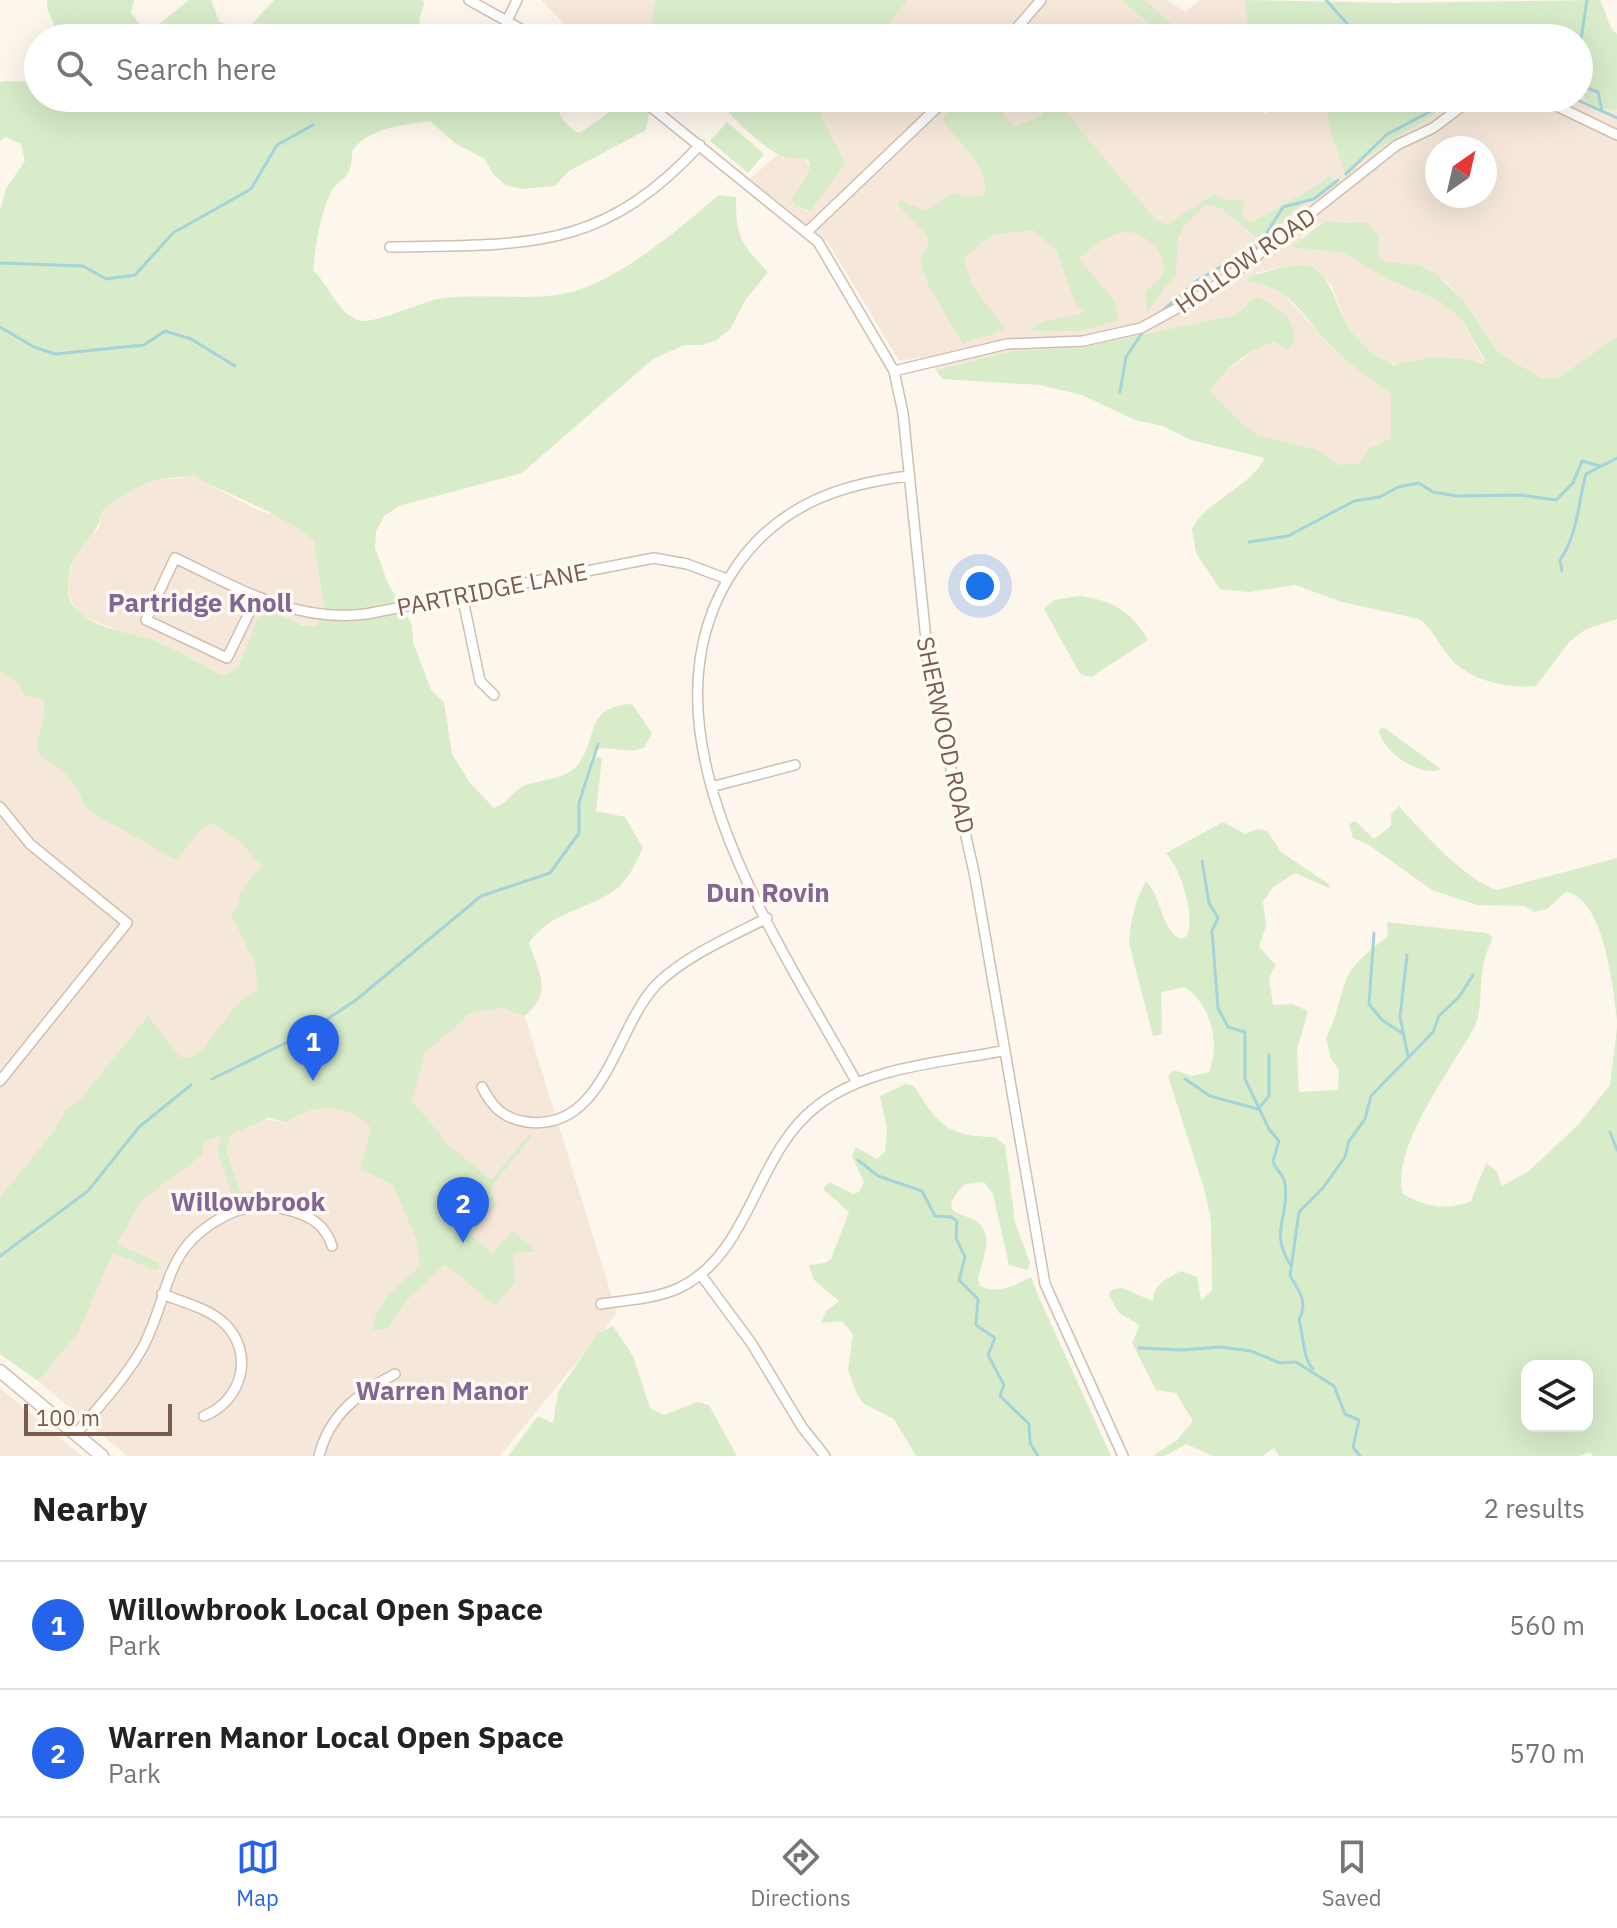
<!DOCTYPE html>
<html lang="en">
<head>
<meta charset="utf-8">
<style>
  :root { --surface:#fff; --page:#f6f6f6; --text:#222; --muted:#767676; --line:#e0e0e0; --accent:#2563eb }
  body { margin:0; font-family:"IBM Plex Sans",sans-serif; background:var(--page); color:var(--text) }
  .controls { position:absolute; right:24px; bottom:24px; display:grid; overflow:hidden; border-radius:16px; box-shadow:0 8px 32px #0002 }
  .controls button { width:72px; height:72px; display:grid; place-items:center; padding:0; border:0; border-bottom:2px solid var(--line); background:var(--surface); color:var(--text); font:40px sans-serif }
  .compass { position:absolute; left:1425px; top:136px; width:72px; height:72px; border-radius:50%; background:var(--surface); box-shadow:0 8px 32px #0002; rotate:34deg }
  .scale { position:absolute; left:24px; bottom:20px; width:148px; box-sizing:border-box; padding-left:8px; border:4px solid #7a5c4d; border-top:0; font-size:22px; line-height:28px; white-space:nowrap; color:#7a5c4d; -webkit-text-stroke:6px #fffaf3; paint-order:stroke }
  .you { position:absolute; left:980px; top:586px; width:28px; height:28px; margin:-20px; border:6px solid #fff; border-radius:50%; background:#1a73e8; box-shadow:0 0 0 12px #1a73e833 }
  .badge { display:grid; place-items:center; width:52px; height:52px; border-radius:50%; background:var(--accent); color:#fff; font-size:26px; font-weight:700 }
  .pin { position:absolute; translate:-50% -66px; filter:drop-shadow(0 2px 4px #0008) }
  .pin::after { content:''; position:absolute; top:42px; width:28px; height:24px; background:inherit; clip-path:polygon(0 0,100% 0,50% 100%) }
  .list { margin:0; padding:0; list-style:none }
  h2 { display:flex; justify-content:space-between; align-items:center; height:104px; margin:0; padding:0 32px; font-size:34px }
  h2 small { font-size:26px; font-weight:400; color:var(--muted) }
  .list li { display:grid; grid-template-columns:52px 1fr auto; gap:24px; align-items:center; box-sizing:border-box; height:128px; padding:0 32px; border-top:2px solid var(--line) }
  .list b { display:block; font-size:30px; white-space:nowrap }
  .list p { margin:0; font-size:26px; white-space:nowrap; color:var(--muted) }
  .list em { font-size:26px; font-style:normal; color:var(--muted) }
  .icon { flex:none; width:44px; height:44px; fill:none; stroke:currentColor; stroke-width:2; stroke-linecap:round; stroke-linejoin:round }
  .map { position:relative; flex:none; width:1617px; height:1456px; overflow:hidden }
  .search { position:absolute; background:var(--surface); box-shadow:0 8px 32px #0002; left:24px; right:24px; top:24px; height:88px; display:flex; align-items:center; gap:20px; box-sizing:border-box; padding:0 28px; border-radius:44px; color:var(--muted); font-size:30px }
  .sheet { height:360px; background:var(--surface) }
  nav { display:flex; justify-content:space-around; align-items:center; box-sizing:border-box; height:112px; border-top:2px solid var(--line); background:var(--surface); font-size:22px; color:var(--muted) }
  nav a { display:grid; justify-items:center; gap:4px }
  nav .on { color:var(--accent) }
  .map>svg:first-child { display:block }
</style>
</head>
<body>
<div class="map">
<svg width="1617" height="1456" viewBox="0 0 1617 1456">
  <rect width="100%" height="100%" fill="#fdf6ec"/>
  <!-- residential -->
  <path fill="#f5e8da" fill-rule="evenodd" d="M541 0H656L655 18 649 38H586L567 27Z
    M906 0H1121L1142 19 1172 38H877Z
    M1145 0H1167L1185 12 1200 0H1244L1248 26 1254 38H1187Z
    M1579 95 1597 109H1617V337L1556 379 1542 378 1500 354 1474 314 1447 282 1419 265 1386 262 1378 257 1377 231 1348 221 1320 223 1301 237 1302 248 1344 253 1389 280 1438 300 1460 317 1485 363 1431 357 1399 365 1385 362 1358 341 1343 317 1332 286 1317 269 1293 265 1256 273 1253 282 1271 285 1283 293 1333 349 1391 394V438L1373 446 1362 461 1354 465H1340L1315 449 1258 435 1243 425 1211 392 1219 377 1262 345 1275 342 1255 297 1236 315 1083 347 1013 351 936 370 930 356 899 361 828 242 750 179 778 154 805 159 810 168 800 183 796 206 808 212 844 158 833 145 821 117 824 98H848L852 105H867L875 98H1238L1265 114 1291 98H1324L1336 146 1344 165 1353 168 1364 156 1438 112 1454 98H1579ZM1437 148H1485V196H1437Z
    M194 476 255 509 288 520 314 541 324 610 317 626 257 620 238 668 223 676 162 643 128 635 80 615 71 600 67 584 76 551 99 528 102 511 143 482Z
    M0 638 295 835 267 987 224 1112 218 1153 243 1198 227 1152 230 1135 251 1118 287 1122 323 1097 349 1107 374 1127 391 1182 417 1235 421 1272 528 1135 491 1180 410 1113 422 1055 457 1018 520 1001 617 1313 500 1456H127L38 1381 78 1333 113 1252 157 1271 160 1263 117 1244 132 1207 148 1017 0 1197Z
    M0 1388 82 1456H0Z"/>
  <!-- green -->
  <path fill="#d8ecc9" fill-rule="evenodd" d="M47 0H134L131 13 141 26 158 25 189 0H211L219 21 235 29 252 24 274 0H423L424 4 419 20 421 38H60L48 11Z
    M656 0H906V2L877 38H649Z
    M1121 0H1145L1187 38C1161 38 1140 16 1121 0Z
    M1244 0 1395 3 1600 0 1612 30 1617 34V109H1597L1579 95V38H1254L1248 26Z
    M5 81 38 82V98H557C556 115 565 124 578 133 599 123 612 104 636 102L649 113 646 130 569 171 555 186 522 189 505 185 493 174 485 159 456 144 430 121C403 125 369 127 352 151 352 184 339 175 330 194 319 219 316 244 313 270 328 284 337 311 357 320 371 326 418 303 438 299 483 291 534 304 578 290 627 274 680 228 719 195L736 197C736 237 740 243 768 272L746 299 730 329 717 340 701 345H684L653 359 522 473 399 506 384 516 376 531 375 548 387 581 412 625 413 642 431 690 444 702 452 754 470 783 494 808C509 802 513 791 523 786 537 780 558 780 571 771 602 747 579 706 632 704L652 733 644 748C626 754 613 746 595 749L589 763 597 757 602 758 596 811 625 817 643 848C635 863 629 880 615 890 587 910 548 913 529 943 539 974 554 993 524 1016L500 1007 468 1015 425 1053 412 1101 450 1146 491 1180 528 1135H533L493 1185 490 1193 496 1205 471 1235 493 1253 512 1231 536 1251 513 1253 515 1282 496 1306 445 1264 407 1300 388 1328 372 1330C376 1301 399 1285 420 1266L417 1241 393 1185 360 1169 371 1128C346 1102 316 1102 287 1122L268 1118 230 1135 227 1152 243 1198 234 1200 218 1153 220 1136 204 1142 202 1155 142 1200 117 1244 160 1263 157 1271 113 1253 78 1333 38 1381 0 1354V1197L54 1131 66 1109 78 1102 148 1016 180 1057 190 1058 204 1048 236 1005 258 989 254 961 231 914 239 904 240 892 261 866 240 841 212 823 198 833 176 860 88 810 72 781 61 769 46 761 36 748 45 715 43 699 26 696 17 682 0 671V210L6 188 25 161 21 144 6 137 0 141V82ZM194 476C234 498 280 512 314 541L324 610 316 626 300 625 270 610 257 620 238 668 223 676C203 666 183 653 163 644 133 631 62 629 68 581 72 544 97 542 102 511 140 484 146 478 194 476Z
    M717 98H824L821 117 846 163 810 211 796 206 792 199 810 168 809 161C800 156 794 160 785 157 765 151 729 115 717 98Z
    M962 98H990L1014 127 1042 116 1044 107 1039 98H1054L1154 218 1166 225 1214 194 1226 200 1245 201 1241 216 1251 223 1321 183 1329 175 1338 184C1321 195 1299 204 1285 219 1261 245 1235 271 1200 283L1201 278 1259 240 1222 208 1206 204 1186 224 1178 238 1176 273 1147 313 1145 292C1151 286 1159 281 1162 274 1171 255 1144 232 1127 232 1112 231 1090 249 1078 258L1115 301 1119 320 1080 331H1029L1044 321 1081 314 1084 309 1076 305 1056 250 1033 230 991 235 964 259 972 286 1005 328C993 337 977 337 963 344L930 289 920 261 928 245 927 235 897 204 900 200 926 211 952 193 971 197 984 195C993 168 952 139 943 118Z
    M1324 98H1454C1420 129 1377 143 1346 176L1332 135Z
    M727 122 764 154 748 173 710 141Z
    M1325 221 1367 223 1379 235 1378 257 1386 262 1419 265 1436 274 1465 302 1500 354 1542 378 1556 379 1617 337V619L1586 629 1569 642 1536 686C1506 689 1465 680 1446 653 1437 641 1432 628 1419 619L1342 602 1295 585 1248 592 1220 589 1196 553 1192 529C1205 501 1248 489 1265 458L1191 440 1163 426 1135 420 1082 395 1040 385 942 379 936 370 1013 351 1083 347 1236 315 1255 297C1277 304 1307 326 1288 351L1275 342C1251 348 1222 370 1211 392L1243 425 1258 435 1315 449 1340 465 1358 464 1370 448 1391 438V394C1371 379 1349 364 1332 347 1302 317 1292 285 1245 281 1254 273 1262 274 1273 270 1322 255 1326 277 1342 315 1352 337 1372 356 1394 365L1431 357 1465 359 1483 364 1485 360 1460 317 1438 300 1389 280 1344 253 1291 247Z
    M1078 596C1110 599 1132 611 1148 640L1091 677 1080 674 1044 609 1054 600Z
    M1382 728 1386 729 1441 769C1422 779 1381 751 1379 730Z
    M1399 806C1424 834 1463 878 1497 890L1617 858V1020C1613 987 1604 898 1566 892L1547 909 1534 912 1525 906 1477 905 1432 890 1369 845 1353 838 1349 824 1355 821 1374 839 1391 826V814Z
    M1223 822 1245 834 1258 829 1267 831 1281 852 1330 885 1329 888 1295 873 1273 887 1263 902 1266 926 1259 947 1276 965 1269 977 1273 1005 1292 1004 1308 1011 1297 1050 1299 1092 1338 1090 1339 1070 1331 1059 1326 1038C1336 1019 1338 1003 1345 983 1351 964 1373 948 1388 936L1387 922 1486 933 1493 937C1489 947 1484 957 1483 967 1479 986 1483 1010 1474 1028 1452 1068 1390 1149 1403 1194 1426 1207 1446 1211 1471 1201L1486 1163 1496 1170 1502 1186 1529 1171 1579 1124 1610 1085 1617 1027V1456H1593L1590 1452 1579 1456H1279L1274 1448 1262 1456H1213L1186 1444 1165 1456H1153L1177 1440 1193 1421 1176 1393 1156 1390 1132 1343 1140 1325 1119 1313 1109 1295 1111 1290 1122 1288 1153 1301C1154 1284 1167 1278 1181 1271L1197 1277 1201 1301 1212 1290 1211 1221 1205 1192 1168 1076 1174 1070 1192 1076 1209 1072C1220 1043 1212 1006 1185 987L1161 992 1162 1034 1153 1036 1129 943C1130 922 1136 898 1146 881 1162 897 1160 927 1180 939L1187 936C1195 915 1182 871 1166 853ZM1527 1366H1587V1426H1527Z
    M906 1084 914 1086C939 1125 946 1136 995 1137L1005 1145 1015 1222 1030 1263 1027 1270 1009 1265 993 1194 984 1182 965 1184C929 1222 974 1208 984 1230 991 1245 980 1265 978 1280L980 1286C998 1295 1015 1285 1031 1277L1037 1293 1111 1456H916L894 1419 864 1404 857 1394 848 1370 853 1334 842 1321 821 1323 826 1311 839 1301 814 1280 809 1265 825 1263 831 1259 849 1212 823 1189 829 1182 853 1194 859 1192 864 1182 852 1156 856 1147 877 1159 885 1152 887 1129 880 1096Z
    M613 1326 633 1356 650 1408 664 1415 698 1402 709 1405 737 1456H508L538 1416 553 1423 558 1392 598 1333Z"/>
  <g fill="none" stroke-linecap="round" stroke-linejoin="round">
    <!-- stream -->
    <path stroke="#a5d3da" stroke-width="3" d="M1326 0 1360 38
      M1587 0 1579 52 1587 67V88L1598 92 1602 111
      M1573 98 1617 118
      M1346 174 1386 135 1455 98
      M0 263 83 266 106 279 135 275 173 233 251 189 277 145 313 125
      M1160 313 1198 280 1260 244 1283 207 1314 199 1338 180
      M0 327 34 347 55 354 144 345 165 331 191 339 235 366
      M1120 392 1126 357 1144 330
      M1249 542 1288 536 1354 501 1380 497 1398 487 1419 483 1433 492 1457 496 1521 495 1556 500 1573 483 1582 461 1600 466
      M1562 571 1560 560C1578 534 1578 503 1586 474L1617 458
      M1202 861 1209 903 1218 918 1212 931 1218 1008 1228 1027 1245 1032V1079L1269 1129 1279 1141 1273 1161C1275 1170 1283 1173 1285 1183 1290 1216 1269 1231 1290 1264
      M1374 933 1369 1004 1382 1020 1402 1033
      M1407 955 1400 1017 1408 1056
      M212 1079 308 1032 356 1000 481 896 550 873 579 833V803L598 744
      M1185 1079 1210 1096 1258 1109
      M1258 1109 1269 1096V1055
      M1610 1132 1617 1150
      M858 1160 878 1176 922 1191 935 1216 951 1217 957 1221 956 1238 965 1257 959 1280 978 1299 976 1325 995 1338 988 1355 1004 1385 1000 1396 1029 1424 1030 1443 1038 1456
      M0 1256 88 1191 139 1127 191 1085
      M1139 1348 1182 1350 1220 1347 1251 1351 1280 1363 1296 1362 1334 1386 1345 1414 1359 1420 1353 1447 1360 1456
      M1313 1369C1302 1357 1304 1336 1299 1320 1308 1302 1300 1292 1290 1276L1299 1212 1323 1188 1345 1157 1349 1141 1365 1119 1371 1096 1433 1032 1439 1016 1459 997 1473 975"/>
    <!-- street casing -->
    <g stroke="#d1beb0" stroke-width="12">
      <path id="street" d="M469 0 537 38
        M507 21 517 0
        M1008 38 1041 0
        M640 98 818 242 894 371 903 413 929 669 975 877 1045 1284 1123 1456
        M1540 98 1617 135
        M808 231 947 98
        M390 247C526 244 600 253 700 145
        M894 371 1007 344 1083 341 1141 328 1205 293 1245 265 1397 145 1433 128 1473 98
        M462 595 480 681 494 695
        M257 597 227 658 146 620 175 558C238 588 295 623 366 614L654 558 687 564 727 579
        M711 787 795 765
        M0 807 30 844 127 923 0 1081
        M857 1083C779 941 624 724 738 564 780 505 840 484 909 476
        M482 1087C492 1107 504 1119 527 1122 605 1132 615 1027 657 984 687 955 730 937 767 918
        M701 1275 752 1344 802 1427 825 1456
        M162 1294C182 1302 209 1308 225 1324 255 1354 242 1401 204 1416
        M601 1304C626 1300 655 1299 679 1288 752 1253 754 1154 817 1106 869 1066 940 1063 1002 1051
        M76 1434C99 1406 125 1379 143 1347 171 1294 162 1249 223 1217 243 1206 266 1204 288 1210 310 1216 325 1224 332 1246
        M319 1456C329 1415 359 1392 395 1374"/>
    </g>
    <!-- secondary casing -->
    <g stroke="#d6c0b0" stroke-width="15">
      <path id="secondary" d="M0 1371 102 1456"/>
    </g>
    <!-- street -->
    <use href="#street" stroke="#fff" stroke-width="9"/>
    <!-- secondary -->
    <use href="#secondary" stroke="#fff" stroke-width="12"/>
  </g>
  <g text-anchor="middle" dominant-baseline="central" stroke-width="7" stroke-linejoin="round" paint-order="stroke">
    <!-- street labels -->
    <g font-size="24" fill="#7a5c4d" stroke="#fffaf3">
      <text transform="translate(1245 260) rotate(-35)">HOLLOW ROAD</text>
      <text transform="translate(492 589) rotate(-11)">PARTRIDGE LANE</text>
      <text transform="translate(946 735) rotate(78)">SHERWOOD ROAD</text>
    </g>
    <!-- neighbourhood labels -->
    <g font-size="26" font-weight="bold" fill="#846695" stroke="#fffaf3">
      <text x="200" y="602">Partridge Knoll</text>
      <text x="768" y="892">Dun Rovin</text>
      <text x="248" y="1201">Willowbrook</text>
      <text x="442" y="1390">Warren Manor</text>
    </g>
  </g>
</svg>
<div class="controls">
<button><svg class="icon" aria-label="layers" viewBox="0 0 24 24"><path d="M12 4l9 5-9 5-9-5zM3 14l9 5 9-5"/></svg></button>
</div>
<svg class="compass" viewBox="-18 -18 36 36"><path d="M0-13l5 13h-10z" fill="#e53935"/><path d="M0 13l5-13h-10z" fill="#767676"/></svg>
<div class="scale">100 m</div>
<div class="you"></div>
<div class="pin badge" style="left:313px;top:1081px">1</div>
<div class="pin badge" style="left:463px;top:1243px">2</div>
<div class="search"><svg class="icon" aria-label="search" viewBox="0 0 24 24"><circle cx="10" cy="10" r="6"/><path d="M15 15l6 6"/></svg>Search here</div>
</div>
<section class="sheet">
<h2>Nearby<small>2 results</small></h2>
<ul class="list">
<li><span class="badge">1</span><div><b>Willowbrook Local Open Space</b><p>Park</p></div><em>560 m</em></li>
<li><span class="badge">2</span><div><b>Warren Manor Local Open Space</b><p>Park</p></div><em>570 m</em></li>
</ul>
</section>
<nav>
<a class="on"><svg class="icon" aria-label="map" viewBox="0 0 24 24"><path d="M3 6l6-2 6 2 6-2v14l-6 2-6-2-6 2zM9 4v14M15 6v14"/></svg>Map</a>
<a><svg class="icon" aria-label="directions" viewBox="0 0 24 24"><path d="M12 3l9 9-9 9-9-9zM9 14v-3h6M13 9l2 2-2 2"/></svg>Directions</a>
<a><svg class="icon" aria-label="saved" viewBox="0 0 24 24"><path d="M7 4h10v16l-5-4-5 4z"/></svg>Saved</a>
</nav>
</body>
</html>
